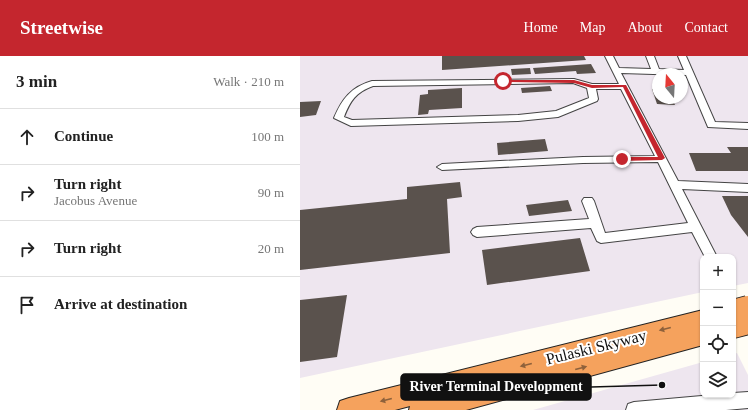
<!DOCTYPE html>
<html lang="en">
<head>
<meta charset="utf-8">
<style>
  :root { --surface:#fff; --page:#f6f6f6; --text:#222; --muted:#767676; --line:#e0e0e0; --accent:#c4262e }
  body { margin:0; font-family:Georgia,serif; background:var(--page); color:var(--text) }
  .controls { position:absolute; right:12px; bottom:12px; display:grid; overflow:hidden; border-radius:8px; box-shadow:0 1px 3px #0004 }
  .controls button { width:36px; height:36px; display:grid; place-items:center; padding:0; border:0; border-bottom:1px solid var(--line); background:var(--surface); color:var(--text); font:20px sans-serif }
  .compass { position:absolute; left:352px; top:12px; width:36px; height:36px; border-radius:50%; background:var(--surface); box-shadow:0 1px 3px #0004; rotate:342deg }
  .stop { position:absolute; width:12px; height:12px; margin:-9px; border:3px solid #c4262e; border-radius:50%; background:#fff }
  .stop.end { background:#c4262e; border-color:#fff; box-shadow:0 1px 4px #0008 }
  .list { margin:0; padding:0; list-style:none }
  h2 { display:flex; justify-content:space-between; align-items:center; height:52px; margin:0; padding:0 16px; font-size:17px }
  h2 small { font-size:13px; font-weight:400; color:var(--muted) }
  .list li { display:grid; grid-template-columns:26px 1fr auto; gap:12px; align-items:center; box-sizing:border-box; height:56px; padding:0 16px; border-top:1px solid var(--line) }
  .list b { display:block; font-size:15px; white-space:nowrap }
  .list p { margin:0; font-size:13px; white-space:nowrap; color:var(--muted) }
  .list em { font-size:13px; font-style:normal; color:var(--muted) }
  .icon { flex:none; width:22px; height:22px; fill:none; stroke:currentColor; stroke-width:2; stroke-linecap:round; stroke-linejoin:round }
  .map { position:relative; flex:none; width:448px; height:354px; overflow:hidden }
  header { display:flex; align-items:center; gap:24px; box-sizing:border-box; height:56px; padding:0 20px; background:var(--accent); color:#fff }
  header strong { font-size:19px }
  nav { display:flex; gap:22px; margin-inline-start:auto; font-size:14px }
  main { display:flex }
  aside { flex:1; background:var(--surface) }
  .map>svg:first-child { display:block }
</style>
</head>
<body>
<header>
<strong>Streetwise</strong>
<nav><a>Home</a><a>Map</a><a>About</a><a>Contact</a></nav>
</header>
<main>
<aside>
<h2>3 min<small>Walk · 210 m</small></h2>
<ul class="list">
<li><svg class="icon" aria-label="ahead" viewBox="0 0 24 24"><path d="M12 20V5M6 11l6-6 6 6"/></svg><div><b>Continue</b></div><em>100 m</em></li>
<li><svg class="icon" aria-label="right" viewBox="0 0 24 24"><path d="M7 20v-9h11M14 6l5 5-5 5"/></svg><div><b>Turn right</b><p>Jacobus Avenue</p></div><em>90 m</em></li>
<li><svg class="icon" aria-label="right" viewBox="0 0 24 24"><path d="M7 20v-9h11M14 6l5 5-5 5"/></svg><div><b>Turn right</b></div><em>20 m</em></li>
<li><svg class="icon" aria-label="arrive" viewBox="0 0 24 24"><path d="M6 21V4h12l-3 4 3 4H6"/></svg><div><b>Arrive at destination</b></div></li>
</ul>
</aside>
<div class="map">
<svg width="448" height="354" viewBox="0 0 448 354">
  <rect width="100%" height="100%" fill="#fffdf5"/>
  <!-- industrial -->
  <path fill="#eee6ef" fill-rule="evenodd" d="M0 0H448V227L433 230V201H403V236L0 322ZM358 18H382V42H358Z
    M437 297 448 319V354H233L403 306V339H433V298Z"/>
  <!-- building -->
  <path fill="#5a524d" d="M142 0H284L286 4 142 14Z
    M291 8 296 17 277 18 276 15 235 18 233 12Z
    M230 12 231 18 212 19 211 13Z
    M250 30 252 35 222 37 221 32Z
    M162 32V52L129 54 128 58 118 59 120 39 128 38V34Z
    M352 33H358V42H372L375 49 357 48Z
    M21 45 16 59 0 61V46Z
    M245 83 248 95 198 99 197 87Z
    M427 91H448V115H396L389 97H431Z
    M160 126 162 141 147 143 150 197 0 214V154L107 143V131Z
    M422 140H448V181L431 159Z
    M268 144 272 155 229 160 226 149Z
    M280 182 290 215 187 229 182 194Z
    M47 239 37 301 0 306V244Z"/>
  <g fill="none" stroke-linecap="round" stroke-linejoin="round">
    <!-- minor casing -->
    <g stroke="#444" stroke-width="2">
      <path id="minor" d="M305 0H313L319 12 351 13 346 0H354L359 13 384 14 378 0H386L415 66 448 67V73L408 71 386 19 321 17 378 125 448 128V136L382 133 417 201H405L392 176 301 187 297 185 291 172 177 181 173 179 171 176 173 173 177 171 289 163 282 145 284 142H292L294 145 305 177 388 167 358 106 283 107 142 114 137 111 142 108 283 101 355 100 321 33H296L298 43 297 45 258 61 218 65 51 70 34 62C42 43 51 31 72 25L274 23 292 28H319ZM273 27 287 32 289 42 256 55 218 59 52 64 44 61C50 45 56 36 73 30Z
        M448 336V352L426 354H326L328 348 334 346 413 339H433V337Z"/>
    </g>
    <!-- highway casing -->
    <g stroke="#222" stroke-width="2">
      <path id="highway" d="M403 254V289L166 354H109L110 350 95 354H37L40 345 49 342Z"/>
    </g>
    <!-- minor -->
    <use href="#minor" fill="#fff" fill-rule="evenodd"/>
    <!-- highway -->
    <use href="#highway" fill="#f5a25d" fill-rule="evenodd"/>
    <!-- highway-bridge casing -->
    <g stroke="#222" stroke-width="24" stroke-linecap="butt">
      <path id="highway-bridge" d="M433 255 448 251
        M433 271 448 267"/>
    </g>
    <!-- highway-bridge -->
    <use href="#highway-bridge" stroke="#f5a25d" stroke-width="22"/>
  </g>
  <!-- one-way arrows -->
  <defs><path id="oneway-solid" d="M-6-.8H1V-3.2L6.5 0L1 3.2V.8H-6Z"/></defs>
  <g fill="#8e613b">
    <use href="#oneway-solid" transform="translate(365 273) rotate(166)"/>
    <use href="#oneway-solid" transform="translate(226 309) rotate(166)"/>
    <use href="#oneway-solid" transform="translate(281 312) rotate(-15)"/>
    <use href="#oneway-solid" transform="translate(86 344) rotate(166)"/>
  </g>
  <!-- route -->
  <path fill="#c4262e" d="M203 24H274L292 29H326L365 102 362 104 322 105 320 103 322 101H358L323 31 292 32 274 27 201 26Z"/>
  <g text-anchor="middle" dominant-baseline="central" stroke-width="4" stroke-linejoin="round" paint-order="stroke">
    <!-- near-street labels -->
    <g font-size="16" fill="#111" stroke="#fff">
      <text transform="translate(296 291) rotate(-14)">Pulaski Skyway</text>
    </g>
  </g>
  <!-- callouts -->
  <path fill="none" stroke="#111" stroke-width="1.5" d="M362 329L291 331"/>
  <circle fill="#111" stroke="#fff" stroke-width="1.5" cx="362" cy="329" r="4"/>
  <rect fill="#111" stroke="#111" stroke-width="1.5" x="101" y="318" width="190" height="26" rx="4"/>
  <g font-size="14" text-anchor="middle" font-weight="bold" fill="#fff">
    <text x="196" y="335">River Terminal Development</text>
  </g>
</svg>
<div class="controls">
<button>+</button>
<button>−</button>
<button><svg class="icon" aria-label="locate" viewBox="0 0 24 24"><circle cx="12" cy="12" r="6"/><path d="M12 2v4M12 18v4M2 12h4M18 12h4"/></svg></button>
<button><svg class="icon" aria-label="layers" viewBox="0 0 24 24"><path d="M12 4l9 5-9 5-9-5zM3 14l9 5 9-5"/></svg></button>
</div>
<svg class="compass" viewBox="-18 -18 36 36"><path d="M0-13l5 13h-10z" fill="#e53935"/><path d="M0 13l5-13h-10z" fill="#767676"/></svg>
<div class="stop" style="left:203px;top:25px"></div>
<div class="stop end" style="left:322px;top:103px"></div>
</div>
</main>
</body>
</html>
